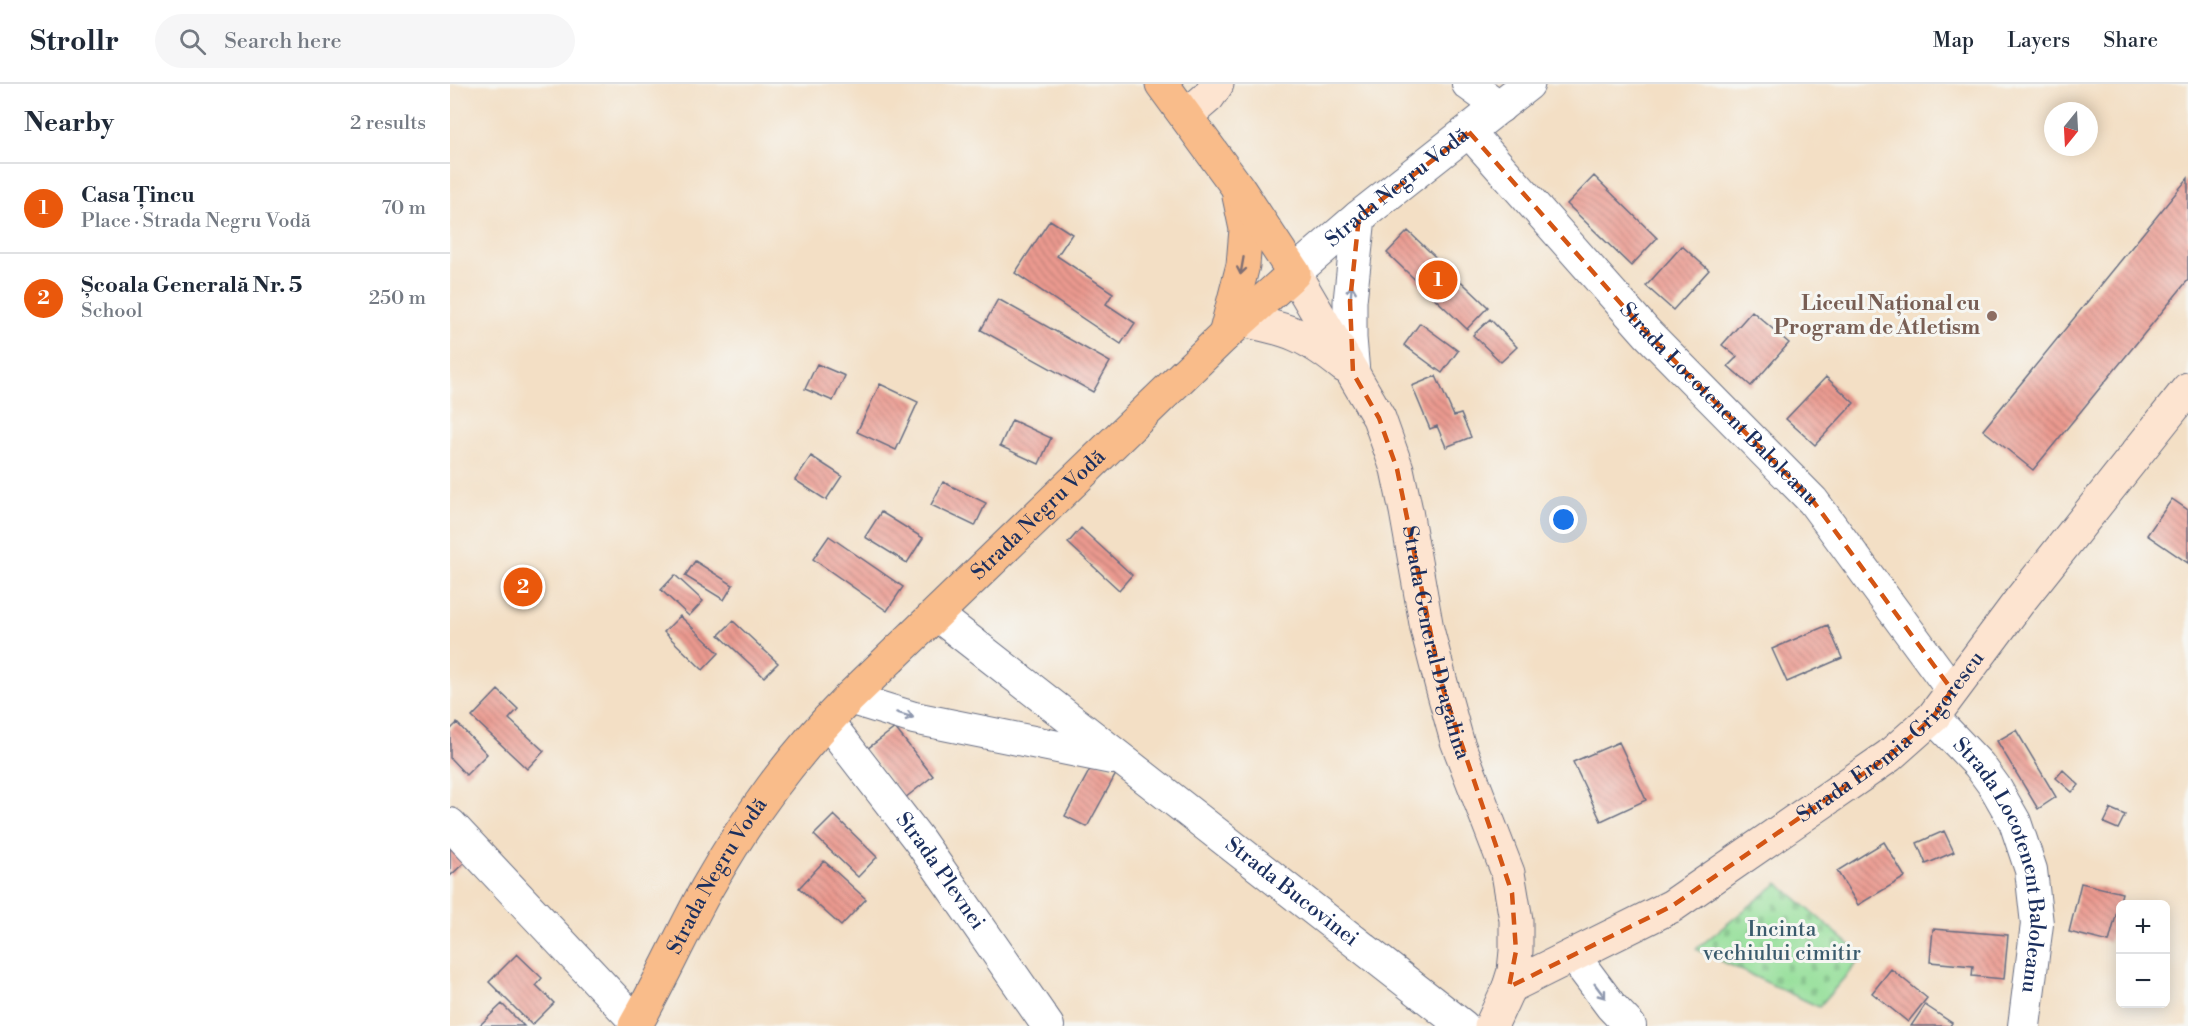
<!DOCTYPE html>
<html lang="en">
<head>
<meta charset="utf-8">
<style>
  :root { --surface:#fff; --page:#f6f6f7; --text:#1f2937; --muted:#747a83; --line:#e0e1e3; --accent:#ea580c }
  body { margin:0; font-family:"Libre Bodoni",serif; background:var(--page); color:var(--text) }
  .controls { position:absolute; right:18px; bottom:18px; display:grid; overflow:hidden; border-radius:9px; box-shadow:0 3px 15px #0003 }
  .controls button { width:54px; height:54px; display:grid; place-items:center; padding:0; border:0; border-bottom:2px solid var(--line); background:var(--surface); color:var(--text); font:30px sans-serif }
  .compass { position:absolute; left:1594px; top:18px; width:54px; height:54px; border-radius:50%; background:var(--surface); box-shadow:0 3px 15px #0003; rotate:198deg }
  .you { position:absolute; left:1114px; top:436px; width:21px; height:21px; margin:-15px; border:4px solid #fff; border-radius:50%; background:#1a73e8; box-shadow:0 0 0 9px #1a73e833 }
  .badge { display:grid; place-items:center; width:39px; height:39px; border-radius:50%; background:var(--accent); color:#fff; font-size:20px; font-weight:700 }
  .pin { position:absolute; translate:-50% -50%; border:3px solid #fff; box-shadow:0 2px 6px #0006 }
  .list { margin:0; padding:0; list-style:none }
  h2 { display:flex; justify-content:space-between; align-items:center; height:78px; margin:0; padding:0 24px; font-size:26px }
  h2 small { font-size:20px; font-weight:400; color:var(--muted) }
  .list li { display:grid; grid-template-columns:39px 1fr auto; gap:18px; align-items:center; box-sizing:border-box; height:90px; padding:0 24px; border-top:2px solid var(--line) }
  .list b { display:block; font-size:22px; white-space:nowrap }
  .list p { margin:0; font-size:20px; white-space:nowrap; color:var(--muted) }
  .list em { font-size:20px; font-style:normal; color:var(--muted) }
  .icon { flex:none; width:33px; height:33px; fill:none; stroke:currentColor; stroke-width:2; stroke-linecap:round; stroke-linejoin:round }
  .map { position:relative; flex:none; width:1738px; height:942px; overflow:hidden }
  header { display:flex; align-items:center; gap:36px; box-sizing:border-box; height:84px; padding:0 30px; background:var(--surface); border-bottom:2px solid var(--line) }
  header strong { font-size:28px }
  nav { display:flex; gap:33px; margin-inline-start:auto; font-size:21px }
  .search { width:420px; height:54px; background:var(--page); display:flex; align-items:center; gap:15px; box-sizing:border-box; padding:0 21px; border-radius:33px; color:var(--muted); font-size:22px }
  main { display:flex }
  aside { flex:1; background:var(--surface) }
  .map>svg:first-child { display:block }
</style>
</head>
<body>
<header>
<strong>Strollr</strong>
<div class="search"><svg class="icon" aria-label="search" viewBox="0 0 24 24"><circle cx="10" cy="10" r="6"/><path d="M15 15l6 6"/></svg>Search here</div>
<nav><a>Map</a><a>Layers</a><a>Share</a></nav>
</header>
<main>
<aside>
<h2>Nearby<small>2 results</small></h2>
<ul class="list">
<li><span class="badge">1</span><div><b>Casa Țincu</b><p>Place · Strada Negru Vodă</p></div><em>70 m</em></li>
<li><span class="badge">2</span><div><b>Școala Generală Nr. 5</b><p>School</p></div><em>250 m</em></li>
</ul>
</aside>
<div class="map">
<svg width="1738" height="942" viewBox="0 0 1738 942">
  <defs>
    <pattern id="cemetery-stones" width="16" height="16" patternUnits="userSpaceOnUse" patternTransform="scale(1.5)"><rect width="16" height="16" fill="#95df9a"/><path d="M2 7V4a2 2 0 0 1 4 0v3zM10 15v-3a2 2 0 0 1 4 0v3z" fill="#80c087"/></pattern>
    <pattern id="building-back-hatch" width="6" height="6" patternUnits="userSpaceOnUse" patternTransform="scale(1.5)"><rect width="6" height="6" fill="#eb9a8f"/><path d="M-1 5l2 2M0 0l6 6M5-1l2 2" fill="none" stroke="#be7e78"/></pattern>
  </defs>
  <rect width="100%" height="100%" fill="#f6f6f2"/>
  <filter id="ink" filterUnits="userSpaceOnUse"><feTurbulence type="fractalNoise" baseFrequency=".0167" numOctaves="2"/><feDisplacementMap in="SourceGraphic" scale="12" xChannelSelector="R" yChannelSelector="G"/><feConvolveMatrix kernelMatrix="1 2 1 2 8 2 1 2 1" color-interpolation-filters="sRGB"/></filter>
  <filter id="wash" filterUnits="userSpaceOnUse"><feTurbulence type="fractalNoise" baseFrequency=".008" numOctaves="4" result="noise"/><feDisplacementMap in="SourceGraphic" scale="24" xChannelSelector="R" yChannelSelector="G"/><feGaussianBlur stdDeviation="1.35" result="paint"/><feColorMatrix in="noise" values="0 0 0 0 0 0 0 0 0 0 0 0 0 0 0 0 0 1.4 0 .05"/><feComposite in="paint" operator="in"/></filter>
  <g filter="url(#wash)">
    <rect width="100%" height="100%" fill="#f3dfc5"/>
    <!-- cemetery -->
    <path fill="url(#cemetery-stones)" stroke="#58877c" stroke-width="1.5" d="M1328 799 1413 872 1369 923 1246 865Z"/>
    <g id="blocks">
      <!-- building -->
      <path fill="url(#building-back-hatch)" d="M1144 92 1207 154 1181 182 1117 120Z
        M1738 94V196L1583 386 1533 346Z
        M600 136 622 150 607 172 663 209 656 220 685 239 671 260 565 189Z
        M958 147 1038 223 1017 245 937 169Z
        M1232 162 1259 186 1223 226 1196 202Z
        M548 215 660 278 643 308 531 246Z
        M1302 227 1339 259 1301 302 1278 282 1287 273 1272 261Z
        M1040 235 1067 263 1051 278 1023 251Z
        M970 239 1008 267 992 289 954 261Z
        M367 280 395 292 383 317 355 305Z
        M986 292 1004 332 1011 330 1021 353 996 363 987 342 980 345 962 302Z
        M1376 293 1404 319 1365 361 1336 335Z
        M430 300 468 318 446 366 407 348Z
        M562 336 601 354 589 380 550 362Z
        M361 372 392 392 376 416 345 396Z
        M493 398 536 419 525 442 481 421Z
        M1722 415 1738 426V479L1697 451Z
        M431 428 473 454 457 479 415 453Z
        M631 444 682 491 669 506 618 459Z
        M379 452 453 503 437 527 363 475Z
        M245 477 283 501 274 516 235 492Z
        M225 491 253 517 239 532 211 506Z
        M230 532 269 569 253 586 214 548Z
        M283 537 328 579 314 593 269 551Z
        M1378 541 1392 574 1337 598 1322 565Z
        M48 606 68 625 59 635 94 667 77 685 22 633Z
        M7 639 37 670 16 691 0 674V646Z
        M445 644 483 692 455 714 417 665Z
        M1566 646 1606 713 1588 725 1547 657Z
        M1169 658 1196 716 1151 737 1123 678Z
        M645 676 667 688 637 743 615 732Z
        M1613 686 1629 701 1622 708 1606 694Z
        M1661 725 1675 731 1668 745 1654 739Z
        M384 731 427 773 408 793 364 751Z
        M1494 747 1504 768 1476 780 1467 759Z
        M1434 758 1455 793 1408 821 1387 787Z
        M0 762 15 778 0 792Z
        M374 777 416 815 391 842 349 804Z
        M1631 799 1672 809 1659 858 1619 848Z
        M1483 845 1558 851 1554 895 1522 892 1523 882 1480 878Z
        M67 870 92 894 86 901 104 919 82 941 39 898Z
        M1441 885 1477 914 1458 938 1422 909Z
        M52 920 74 942H29Z
        M1475 921 1502 939 1500 942H1461Z"/>
    </g>
  </g>
  <g filter="url(#ink)">
    <use href="#blocks" fill-opacity="0" stroke="#676d82" stroke-width="1.5"/>
    <g fill="none" stroke-linecap="round" stroke-linejoin="round">
      <!-- minor casing -->
      <g stroke="#676d82" stroke-width="34">
        <g id="minor">
          <path d="M1018 0 1050 23"/>
          <path id="s1" d="M1019 48 1197 249 1363 417 1502 606"/>
          <path id="s2" d="M487 531 1013 942"/>
          <path d="M399 614 464 634 662 674"/>
          <path id="s3" d="M1483 633 1529 681 1545 703 1565 738 1581 786 1587 840 1574 942"/>
          <path id="s4" d="M377 637 469 756 598 942"/>
          <path d="M0 740 187 939"/>
          <path d="M1123 871 1161 922 1180 942"/>
        </g>
      </g>
      <!-- tertiary casing -->
      <g stroke="#676d82" stroke-width="35">
        <g id="tertiary">
          <path id="s5" d="M844 189 909 133 1078 0"/>
          <path d="M903 289 900 254V217L909 133"/>
        </g>
      </g>
      <!-- secondary casing -->
      <g stroke="#676d82" stroke-width="35">
        <g id="secondary">
          <path d="M736 32 758 13 767 0"/>
          <path id="s6" d="M844 189 929 334 947 385 956 427 977 545 991 599 1007 657 1058 789 1066 836V867L1064 887 1059 903 1041 942"/>
          <path d="M791 236C839 245 856 251 894 282"/>
          <path id="s7" d="M1059 903 1222 822 1439 672 1483 633 1571 515 1738 305"/>
        </g>
      </g>
      <!-- primary casing -->
      <g stroke="#676d82" stroke-width="35">
        <g id="primary">
          <path d="M775 251 793 181 796 145 789 112"/>
          <path id="s8" d="M185 942C211 897 232 849 257 804 298 732 341 673 399 614L775 251 844 189 788 104 712 0"/>
        </g>
      </g>
      <!-- minor -->
      <use href="#minor" stroke="#fff" stroke-width="32"/>
      <!-- tertiary -->
      <use href="#tertiary" stroke="#fff" stroke-width="33"/>
      <!-- secondary -->
      <use href="#secondary" stroke="#fde4d0" stroke-width="33"/>
      <!-- primary -->
      <use href="#primary" stroke="#f9bc8a" stroke-width="33"/>
    </g>
    <!-- one-way arrows -->
    <defs><path id="oneway-shaft" d="M-6 0H5M1.5-3L5.5 0L1.5 3" fill="none" stroke-width="1.6" stroke-linecap="round" stroke-linejoin="round" transform="scale(1.5)"/></defs>
    <use stroke="#7f6e72" href="#oneway-shaft" transform="translate(792 182) rotate(100)"/>
    <g stroke="#8d97ae">
      <use href="#oneway-shaft" transform="translate(901 210) rotate(-84)"/>
      <use href="#oneway-shaft" transform="translate(455 631) rotate(17)"/>
      <use href="#oneway-shaft" transform="translate(1150 907) rotate(53)"/>
    </g>
  </g>
  <!-- marked area -->
  <path fill="none" stroke="#d45514" stroke-width="4.5" stroke-dasharray="12 8" stroke-linejoin="round" d="M1019 48 1197 249 1363 417 1502 606 1483 633 1439 672 1222 822 1059 903 1066 867 1062 809 991 599 947 385 929 334 903 289 900 217 909 133Z"/>
  <!-- markers -->
  <circle fill="#8d6e63" stroke="#f6f6f2" stroke-width="2" cx="1542" cy="232" r="6"/>
  <g text-anchor="middle" dominant-baseline="central" stroke-width="6" stroke-linejoin="round" paint-order="stroke">
    <!-- street labels -->
    <g font-size="21" fill="#1b2f5e" stroke="#f6f6f2">
      <text stroke="none"><textPath href="#s5" startOffset="134">Strada Negru Vodă</textPath></text>
      <text stroke="none"><textPath href="#s1" startOffset="370">Strada Locotenent Baloleanu</textPath></text>
      <text stroke="none"><textPath href="#s8" startOffset="657">Strada Negru Vodă</textPath></text>
      <text stroke="none"><textPath href="#s6" startOffset="400">Strada General Dragalina</textPath></text>
      <text stroke="none"><textPath href="#s7" startOffset="460">Strada Eremia Grigorescu</textPath></text>
      <text stroke="none"><textPath href="#s3" startOffset="171">Strada Locotenent Baloleanu</textPath></text>
      <text stroke="none"><textPath href="#s4" startOffset="188">Strada Plevnei</textPath></text>
      <text stroke="none"><textPath href="#s8" startOffset="171">Strada Negru Vodă</textPath></text>
      <text stroke="none"><textPath href="#s2" startOffset="450">Strada Bucovinei</textPath></text>
    </g>
    <!-- education labels -->
    <g font-size="21" font-weight="bold" fill="#785e54" stroke="#f6f6f2" text-anchor="end">
      <text x="1530" y="220">Liceul Național cu<tspan x="1530" dy="24">Program de Atletism</tspan></text>
    </g>
    <!-- park labels -->
    <g font-size="21" fill="#3a5b6d" stroke="#f6f6f2">
      <text x="1332" y="846">Incinta<tspan x="1332" dy="24">vechiului cimitir</tspan></text>
    </g>
  </g>
</svg>
<div class="controls">
<button>+</button>
<button>−</button>
</div>
<svg class="compass" viewBox="-18 -18 36 36"><path d="M0-13l5 13h-10z" fill="#e53935"/><path d="M0 13l5-13h-10z" fill="#747a83"/></svg>
<div class="you"></div>
<div class="pin badge" style="left:988px;top:196px">1</div>
<div class="pin badge" style="left:73px;top:503px">2</div>
</div>
</main>
</body>
</html>
